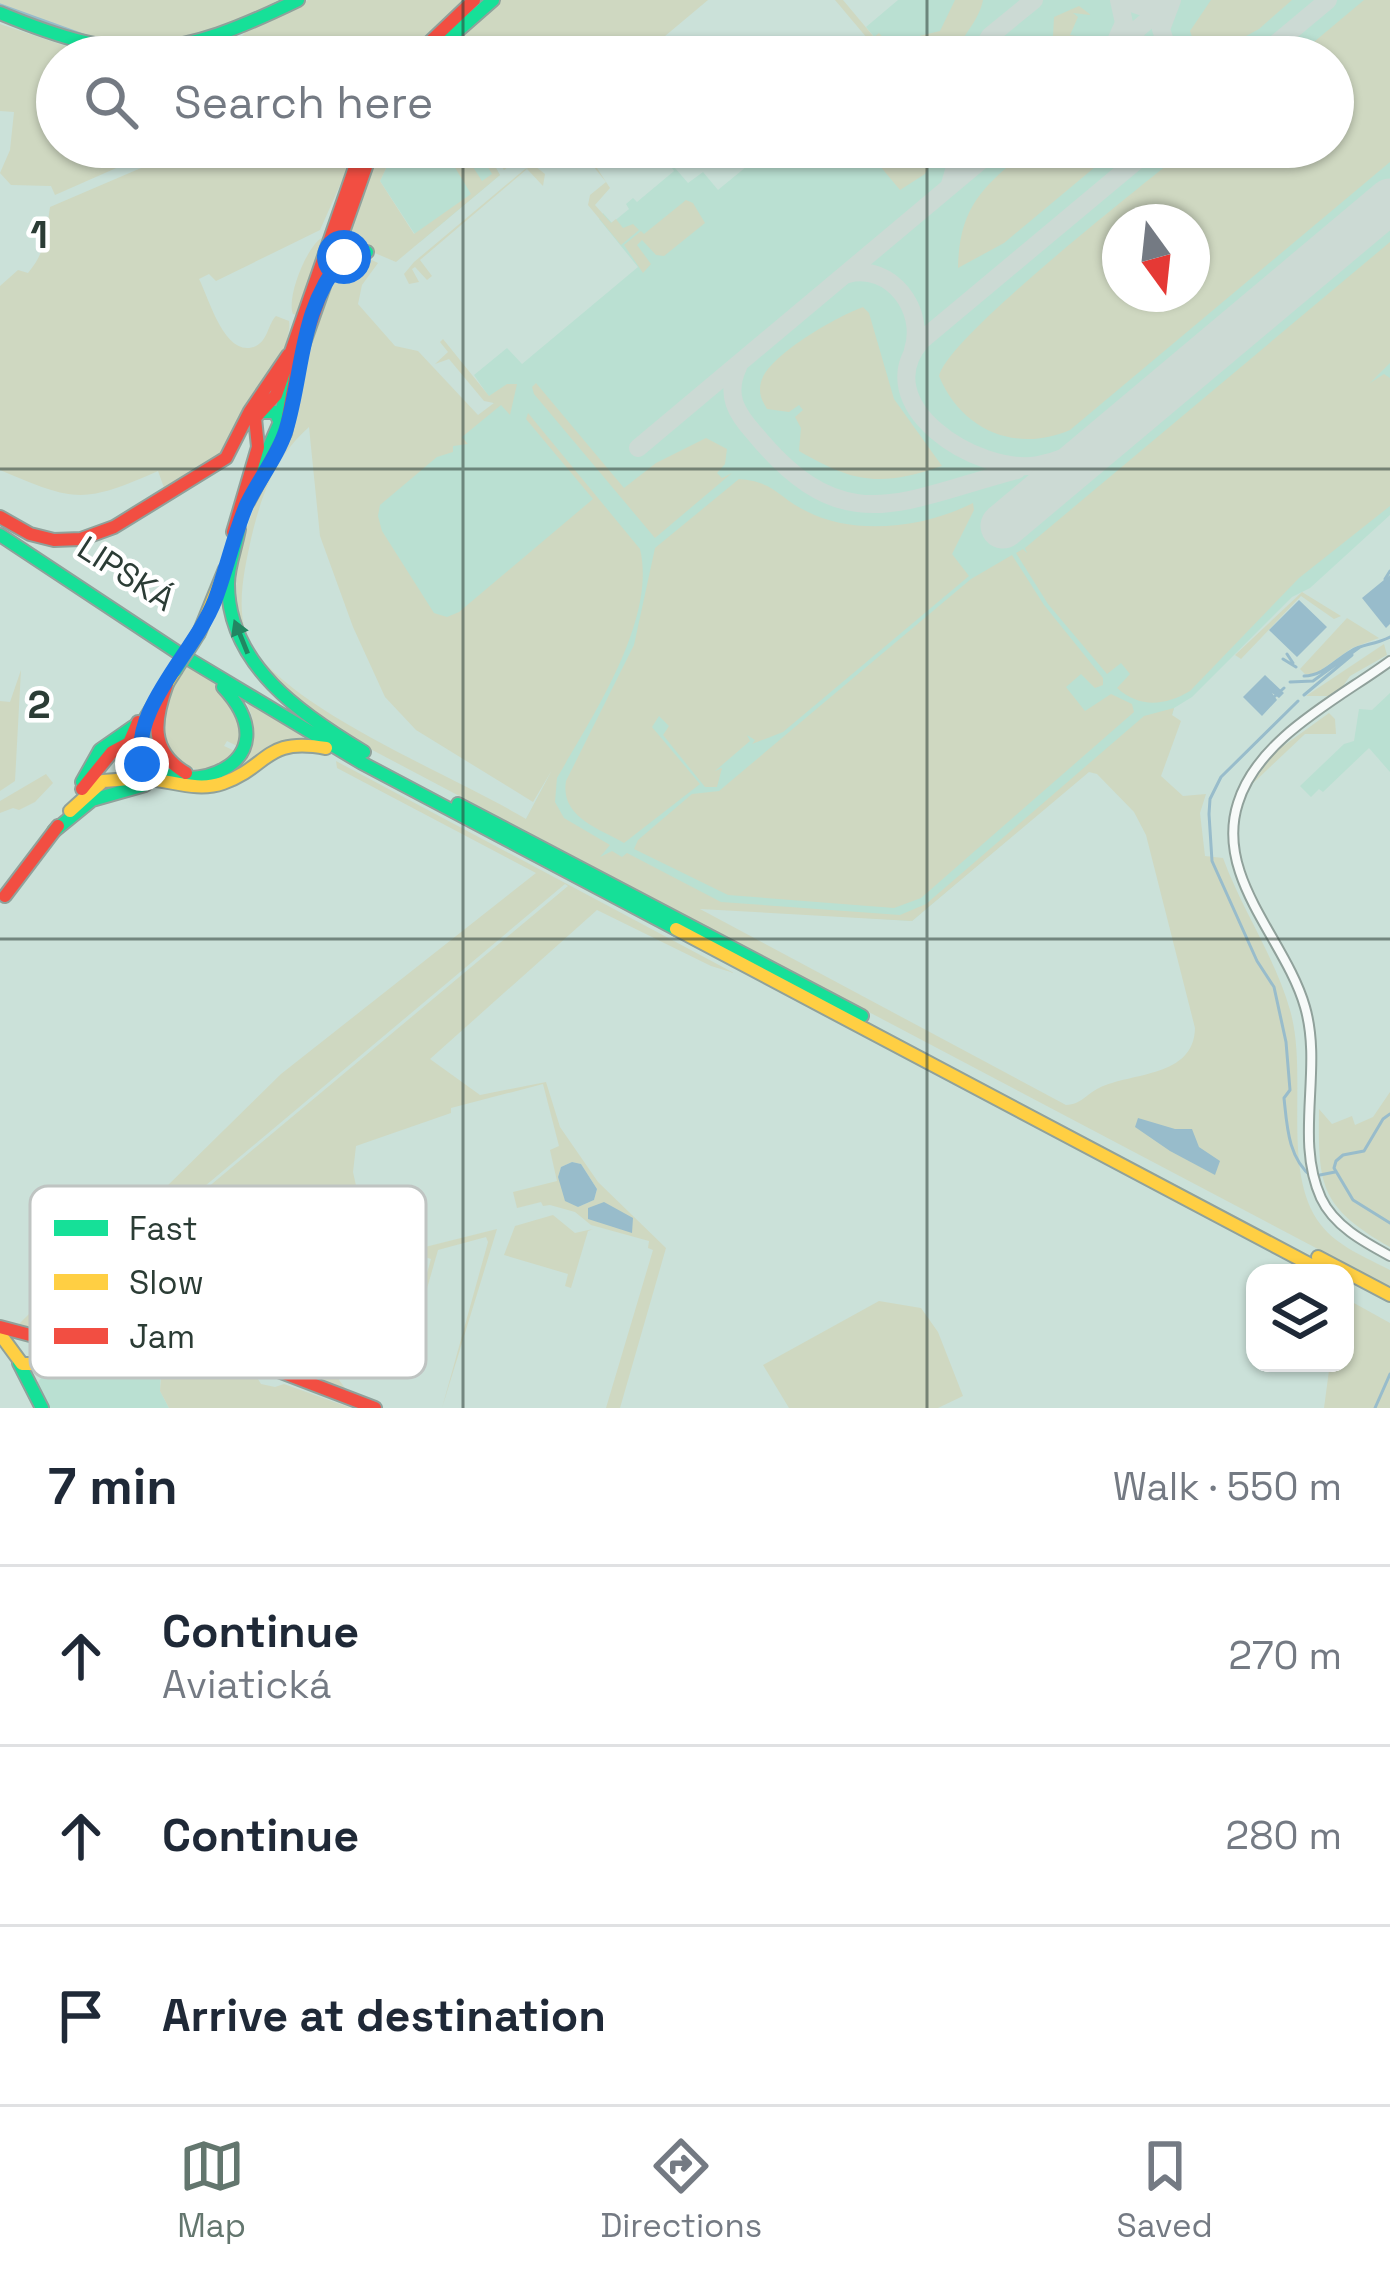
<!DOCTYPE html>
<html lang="en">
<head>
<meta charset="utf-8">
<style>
  :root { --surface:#fff; --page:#f6f6f7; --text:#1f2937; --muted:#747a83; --line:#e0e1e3; --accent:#63766e }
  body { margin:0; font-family:"Space Grotesk",sans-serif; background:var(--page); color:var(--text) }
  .controls { position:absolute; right:36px; bottom:36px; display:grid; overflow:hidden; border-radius:24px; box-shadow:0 3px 9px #0004 }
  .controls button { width:108px; height:108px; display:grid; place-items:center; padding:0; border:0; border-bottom:3px solid var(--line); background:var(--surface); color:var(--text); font:60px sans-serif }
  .compass { position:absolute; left:1102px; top:204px; width:108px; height:108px; border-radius:50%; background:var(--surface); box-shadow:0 3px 9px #0004; rotate:165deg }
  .stop { position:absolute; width:36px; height:36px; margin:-27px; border:9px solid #1a73e8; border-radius:50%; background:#fff }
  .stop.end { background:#1a73e8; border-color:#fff; box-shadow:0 3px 12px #0008 }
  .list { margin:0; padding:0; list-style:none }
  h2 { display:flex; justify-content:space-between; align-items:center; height:156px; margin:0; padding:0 48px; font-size:51px }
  h2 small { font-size:39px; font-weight:400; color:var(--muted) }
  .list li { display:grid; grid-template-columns:78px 1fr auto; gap:36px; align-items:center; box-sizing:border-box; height:180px; padding:0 48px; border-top:3px solid var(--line) }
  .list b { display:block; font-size:45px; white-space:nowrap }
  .list p { margin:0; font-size:39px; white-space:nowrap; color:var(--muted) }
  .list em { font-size:39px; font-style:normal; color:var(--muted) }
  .icon { flex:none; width:66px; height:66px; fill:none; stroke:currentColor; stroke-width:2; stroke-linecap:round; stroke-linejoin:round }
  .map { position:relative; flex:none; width:1390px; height:1408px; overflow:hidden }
  .search { position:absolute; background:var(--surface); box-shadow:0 3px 9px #0004; left:36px; right:36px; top:36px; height:132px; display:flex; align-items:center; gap:30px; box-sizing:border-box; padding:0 42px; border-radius:66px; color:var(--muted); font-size:45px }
  .sheet { height:696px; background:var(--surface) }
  nav { display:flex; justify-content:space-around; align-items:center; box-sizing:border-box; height:168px; border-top:3px solid var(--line); background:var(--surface); font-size:33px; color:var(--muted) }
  nav a { display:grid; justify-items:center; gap:6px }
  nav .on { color:var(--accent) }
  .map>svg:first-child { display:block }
</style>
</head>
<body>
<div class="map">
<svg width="1390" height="1408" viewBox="0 0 1390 1408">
  <rect width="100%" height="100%" fill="#cbe1d9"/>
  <!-- built -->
  <path fill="#bae0d2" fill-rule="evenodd" d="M898 0H1390V515L1310 588 1292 597 1192 697 1174 708 1172 715 1151 718 912 921 696 907 526 819 627 632 638 552 596 503 438 635 361 508 494 404 474 375 507 348 522 364 638 267 599 219 603 213 612 223 629 209 626 204 633 198 637 202 674 171 662 153 688 183 703 172 718 190 770 147H1333V57H891L866 27ZM1120 222H1192V294H1120Z
    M412 147H424L430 156 443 147H484L500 175 420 242 380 181 390 160Z
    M1390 693V772L1369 748 1323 792 1319 789 1311 797 1300 786 1344 744 1354 741 1359 709 1372 710Z
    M82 1351 161 1360 160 1391 169 1408H48L36 1385 47 1370Z"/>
  <!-- green -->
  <path fill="#cfd8c1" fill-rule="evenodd" d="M0 0H289C171 58 123 62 0 9Z
    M308 0H466L408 57H245L240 39 246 31Z
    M500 0H708L640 57H434Z
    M835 0H843L874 37 879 33 894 51V57H883Z
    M955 0H983C979 22 961 35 955 57H904L915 37 940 31Z
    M1211 0H1292L1259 29 1213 54 1195 45 1190 31Z
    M1364 0H1390V162L1070 430C1016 453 962 431 939 376 948 336 1146 183 1189 147H1333V57H1296ZM1120 222H1192V294H1120Z
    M1079 6 1091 15 1073 13 1078 17 1070 35 1082 37 1074 45 1059 43 1053 36 1054 17Z
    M0 24 98 57H57V147H164L55 195 51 186 11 185 0 173 10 150 14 112 0 111Z
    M190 147H357L320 230 216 281 209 274 199 279C209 298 225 360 256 346 268 340 268 324 276 316L289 321C294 345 247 428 229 449 214 466 186 479 166 493L158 471C83 504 75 502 0 470V286L18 270 28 273C43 254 46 245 39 222L48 221 50 207Z
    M378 147H412L390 160 380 181 414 234 471 194 448 156 461 148 482 181 492 174 476 147H484L500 175 396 262 363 248 339 259Z
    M488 147H533L504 170Z
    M597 147H602L603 152 593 162 610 188 595 205 611 223 616 219 623 228 633 224 639 230 621 245 588 205 590 195 606 182 589 161 579 168 582 159Z
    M864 147H939L925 174 900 190Z
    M1031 147H1119L1004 243 958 268C959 205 985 185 1031 147Z
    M535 166 545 174 543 186 527 169 420 260 432 276 427 280 415 267 412 269 419 282 409 284 404 274 414 262 525 169Z
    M686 200 693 203 705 223 664 256 656 255 642 240 637 245 651 264 643 273 624 245 641 231 644 234Z
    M323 237 297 315 293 314C286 298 307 245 323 237Z
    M1390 242V363L1370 383 1384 374 1390 378V506L1299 578 1190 691C1165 706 1139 708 1117 688L1130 674 1121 663 1107 674 1048 604 1016 553 1023 549 1027 553 1025 548Z
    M364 256 378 263 362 285 358 304 395 346 418 351 478 415 494 403 484 401 449 359 435 364 448 352 440 342 443 339 489 396 507 384H517L510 415 501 405 462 437 468 444 453 446V452L437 457 380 505 378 516 382 531 434 613 447 617 459 612 593 499 526 419 528 413 640 549C657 620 592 717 557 778L555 802 564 818 610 845 600 857 612 851 622 857 627 853 721 902 900 915 926 904 1144 716 1174 708 1172 715 1181 721 1161 776 1183 796 1206 794 1200 813 1205 856 1223 858C1242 910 1275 957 1290 1010 1309 1075 1280 1173 1321 1225 1337 1246 1367 1258 1390 1270V1287L359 743C278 692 219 649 241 544L339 267 346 260ZM309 427 320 536 353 627 385 697 416 730 533 802 552 770 526 819C455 776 297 714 253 648 233 618 244 571 251 539 261 496 275 457 309 427ZM1089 772 1097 774 1134 812 1146 835 1195 1028C1194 1078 1131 1072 1099 1088 1085 1095 1082 1104 1066 1105L700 909 912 921Z
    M863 307 869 313 894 399 942 466C880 487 854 483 799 451L801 428 795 417 803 410 799 405 789 412 767 409C762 401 758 393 761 382 768 355 838 316 863 307Z
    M536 383 624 488 656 463 706 438 727 449 725 464 717 473 722 478 732 473 655 538 534 394 532 387Z
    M739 479C775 482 776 496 806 511 856 537 926 527 973 503L974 510 952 554 969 576 783 732 752 744 755 740 747 735 750 741 715 771 722 768 717 787H705L663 735 669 726 659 716 652 727 700 784 624 843C598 828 560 817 566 781L634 645 655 548Z
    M1012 555 1044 605 1103 678V685L1095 688 1081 674 1066 687 1085 711 1111 694 1132 704 1134 712 921 898 894 908 728 895 634 849 638 840 692 794 719 791 971 579Z
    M1302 592 1341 616 1334 619 1301 596 1241 659 1235 655Z
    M1347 618 1379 638 1352 648 1314 675 1305 674 1300 669Z
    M1384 644 1387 655 1350 676 1336 696H1306Z
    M188 665 226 692 244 731 239 747 227 741 224 746 237 752 228 761 200 771 171 759 158 726 172 686Z
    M21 670 15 781 0 791V701L10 702Z
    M246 700 304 735 303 738 243 763 252 717Z
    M1329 713 1335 719 1336 734H1305L1250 786 1275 752Z
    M336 761 734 973 711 966 597 910 430 1059 480 1095 546 1082 560 1127 598 1182 666 1248 620 1408H606L653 1250 648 1248 649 1241 591 1225 575 1212 550 1205 543 1206 541 1202 517 1208 513 1192 557 1181 550 1150 559 1146 543 1084 451 1108V1113L356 1146 353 1172 366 1231 362 1225 305 1208 300 1222 255 1209 237 1267C228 1264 129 1263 122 1266 109 1271 101 1281 88 1282L87 1290 74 1289 72 1294H65L62 1327 69 1329V1334L128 1339 142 1347 45 1341 17 1326 44 1299 121 1260 187 1205 192 1209 198 1204 194 1199 568 886 565 884 124 1254 41 1298 112 1261 174 1209 163 1190 281 1074 536 873 337 768ZM572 1162 581 1164 597 1189 594 1200 578 1207 558 1177 561 1167Z
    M46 774 53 783 35 802 19 810 13 808 0 813V801Z
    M1390 1092V1247C1320 1207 1318 1186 1319 1109L1332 1124 1352 1116 1355 1125 1373 1117Z
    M553 1215 575 1233 593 1229 588 1231 571 1288 565 1286 568 1274 504 1255 515 1226Z
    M497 1229 442 1408 488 1242 486 1237 438 1250 408 1355 404 1354 431 1259 413 1253 373 1262 339 1380 345 1388H338L306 1372 308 1362V1367L335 1374 369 1259 374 1255 381 1258Z
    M1345 1298 1390 1323V1408H1324L1330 1363H1345Z
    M879 1301 921 1308 938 1332 963 1396 938 1408H789L763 1365Z
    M162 1365 255 1374 261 1384 275 1387 284 1384 351 1408H169L160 1391Z"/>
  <!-- water -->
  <path fill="#98bccb" d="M1390 575V624L1386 628 1362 598Z
    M1299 600 1327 627 1297 657 1269 630Z
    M1265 675 1284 693 1279 698 1272 693 1277 700 1262 716 1243 697Z
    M1138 1118 1175 1129H1192L1199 1147 1220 1161 1215 1175 1170 1151 1135 1127Z
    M572 1162 581 1164 597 1189 594 1200 578 1207 565 1201 558 1177 561 1167Z
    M604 1202 633 1218 632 1233 588 1219V1208Z"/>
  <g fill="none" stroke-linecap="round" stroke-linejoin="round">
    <!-- stream -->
    <path stroke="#98bccb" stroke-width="3" d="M0 5 94 39 152 46
      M242 21 283 0
      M1385 579 1390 571
      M1287 654 1293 663
      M1283 659 1296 667
      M1304 676C1323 676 1335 660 1351 651 1362 644 1374 645 1390 637
      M1290 682 1313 681 1360 647
      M1304 695 1352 655
      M1274 697 1284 688
      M1298 701 1221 777 1210 799 1209 814 1212 861 1257 961 1274 987 1286 1042 1290 1090 1284 1098C1287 1126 1288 1158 1312 1177
      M1390 1114 1383 1119 1364 1151 1343 1155 1336 1161 1334 1168 1353 1200 1390 1223
      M1320 1175 1335 1172
      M1375 1408 1390 1374"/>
    <!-- taxiway -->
    <path stroke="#ccdad4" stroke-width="18" d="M1119 0 1124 23 1112 50C1134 40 1152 42 1170 57L1161 29 1172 0 1149 9 1123 0
      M1117 46 1165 6
      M977 57 990 36 1034 0
      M1260 57 1328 0
      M950 184 961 147
      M848 274C891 263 926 310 913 350
      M738 367C725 395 736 413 755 434 844 542 900 501 1017 470
      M1150 401C1114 431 1084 456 1038 465 977 476 865 404 922 340L1153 147
      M638 448 997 147"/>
    <!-- runway -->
    <path stroke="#ccdad4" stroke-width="45" d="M1003 526 1390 201"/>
    <!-- street casing -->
    <g stroke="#90a19b" stroke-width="12">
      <path id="street" d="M1390 661C1338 699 1258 738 1238 803 1214 877 1286 940 1305 1007 1323 1069 1294 1139 1321 1198 1334 1226 1364 1242 1390 1256"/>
    </g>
    <!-- fast casing -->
    <g stroke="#90a19b" stroke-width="16">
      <path id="fast" d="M0 13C127 66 176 59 298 0
        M428 57 493 0
        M333 271 347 255 367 252
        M280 417 290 377
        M258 472 280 422 275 412H259
        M239 529C236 547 228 566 228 584 228 665 302 715 364 752
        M0 535 177 652 362 763 676 929
        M141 759C182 804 295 764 223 687
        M82 782 100 750 133 727
        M458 804 862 1016
        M54 831 92 800 145 785
        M19 1363 42 1408"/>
    </g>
    <!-- slow casing -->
    <g stroke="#90a19b" stroke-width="16">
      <path id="slow" d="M199 633 225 569
        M130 779C162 775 192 794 223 783 270 766 264 737 326 748
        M70 811 103 781 130 779 139 772 145 719 175 671
        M676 929 1326 1273
        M1318 1257 1390 1295
        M0 1334 22 1364H34L56 1348"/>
    </g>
    <!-- jam casing -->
    <g stroke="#90a19b" stroke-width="16">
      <path id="jam" d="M414 57 474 0
        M248 502 285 433 299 357 373 147
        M0 517 30 534 54 540 81 539 114 527 226 458 250 411 288 355
        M233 532 258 447 255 418 276 395 362 147
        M167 684C154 720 149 751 186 773
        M82 789 112 752 129 743 138 722
        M5 896 58 826
        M0 1327 34 1336 45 1344 242 1357 375 1408"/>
    </g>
    <!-- street -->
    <use href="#street" stroke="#f7faf9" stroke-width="8"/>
    <!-- fast -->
    <use href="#fast" stroke="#16e098" stroke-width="12"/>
    <!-- slow -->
    <use href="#slow" stroke="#ffcf43" stroke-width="12"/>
    <!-- jam -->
    <use href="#jam" stroke="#f24e42" stroke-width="12"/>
    <!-- fast-bridge casing -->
    <g stroke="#90a19b" stroke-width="16" stroke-linecap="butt">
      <path id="fast-bridge" d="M175 671 199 633"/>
    </g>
    <!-- fast-bridge -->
    <use href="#fast-bridge" stroke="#16e098" stroke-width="12"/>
  </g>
  <!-- one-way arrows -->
  <defs><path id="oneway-solid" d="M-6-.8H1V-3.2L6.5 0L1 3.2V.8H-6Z" transform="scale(3)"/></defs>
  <use fill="#228662" href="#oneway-solid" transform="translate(241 637) rotate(-112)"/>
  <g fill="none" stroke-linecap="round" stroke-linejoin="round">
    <!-- route -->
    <path stroke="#1a73e8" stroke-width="15" d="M142 764C130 708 195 652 215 600 227 568 234 534 247 504 259 479 278 456 286 430 304 371 299 308 344 257"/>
  </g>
  <!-- grid -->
  <path fill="none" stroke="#2b3c35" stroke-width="3" stroke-opacity="0.55" d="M463 0V57M927 0V57M463 147V1408M927 147V1408M0 469H1390M0 939H1390"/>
  <g text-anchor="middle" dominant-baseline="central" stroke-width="9" stroke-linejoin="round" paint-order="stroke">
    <!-- street labels -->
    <g font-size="33" fill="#2b3c35" stroke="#fff">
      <text transform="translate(126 574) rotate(33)">LIPSKÁ</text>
    </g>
  </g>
  <!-- legend -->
  <rect x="30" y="1186" width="396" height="192" rx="18" fill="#fff" stroke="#bfc4c2" stroke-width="3"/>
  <rect x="54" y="1220" width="54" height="16" fill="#16e098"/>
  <rect x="54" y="1274" width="54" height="16" fill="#ffcf43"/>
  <rect x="54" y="1328" width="54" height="16" fill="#f24e42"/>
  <g font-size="33" fill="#2b3c35">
    <text x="129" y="1240">Fast</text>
    <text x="129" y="1294">Slow</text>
    <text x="129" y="1348">Jam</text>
  </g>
  <g font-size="39" text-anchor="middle" font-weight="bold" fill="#2b3c35" stroke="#fff" stroke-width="9" stroke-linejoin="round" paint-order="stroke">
    <text x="39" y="248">1</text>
    <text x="39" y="718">2</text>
  </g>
</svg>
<div class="controls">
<button><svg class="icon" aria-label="layers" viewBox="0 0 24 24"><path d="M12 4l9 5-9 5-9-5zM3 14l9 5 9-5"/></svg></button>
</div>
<svg class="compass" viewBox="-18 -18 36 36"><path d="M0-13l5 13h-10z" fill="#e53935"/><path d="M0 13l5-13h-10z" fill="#747a83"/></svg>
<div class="stop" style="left:344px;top:257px"></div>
<div class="stop end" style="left:142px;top:764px"></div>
<div class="search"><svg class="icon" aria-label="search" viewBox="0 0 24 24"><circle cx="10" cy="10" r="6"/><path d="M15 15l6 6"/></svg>Search here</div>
</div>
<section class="sheet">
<h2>7 min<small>Walk · 550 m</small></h2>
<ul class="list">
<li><svg class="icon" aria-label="ahead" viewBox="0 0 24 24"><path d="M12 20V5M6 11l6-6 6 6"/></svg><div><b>Continue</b><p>Aviatická</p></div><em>270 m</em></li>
<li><svg class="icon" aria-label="ahead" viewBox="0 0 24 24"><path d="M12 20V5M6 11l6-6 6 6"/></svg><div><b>Continue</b></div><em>280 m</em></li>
<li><svg class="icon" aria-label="arrive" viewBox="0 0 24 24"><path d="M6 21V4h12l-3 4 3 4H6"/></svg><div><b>Arrive at destination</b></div></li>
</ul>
</section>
<nav>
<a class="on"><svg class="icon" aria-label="map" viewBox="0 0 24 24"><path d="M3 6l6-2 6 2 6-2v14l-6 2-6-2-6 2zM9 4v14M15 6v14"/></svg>Map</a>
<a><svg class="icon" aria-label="directions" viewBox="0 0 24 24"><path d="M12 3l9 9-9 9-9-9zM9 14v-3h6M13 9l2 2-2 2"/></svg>Directions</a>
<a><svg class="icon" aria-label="saved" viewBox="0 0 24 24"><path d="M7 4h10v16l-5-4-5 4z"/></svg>Saved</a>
</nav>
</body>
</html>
